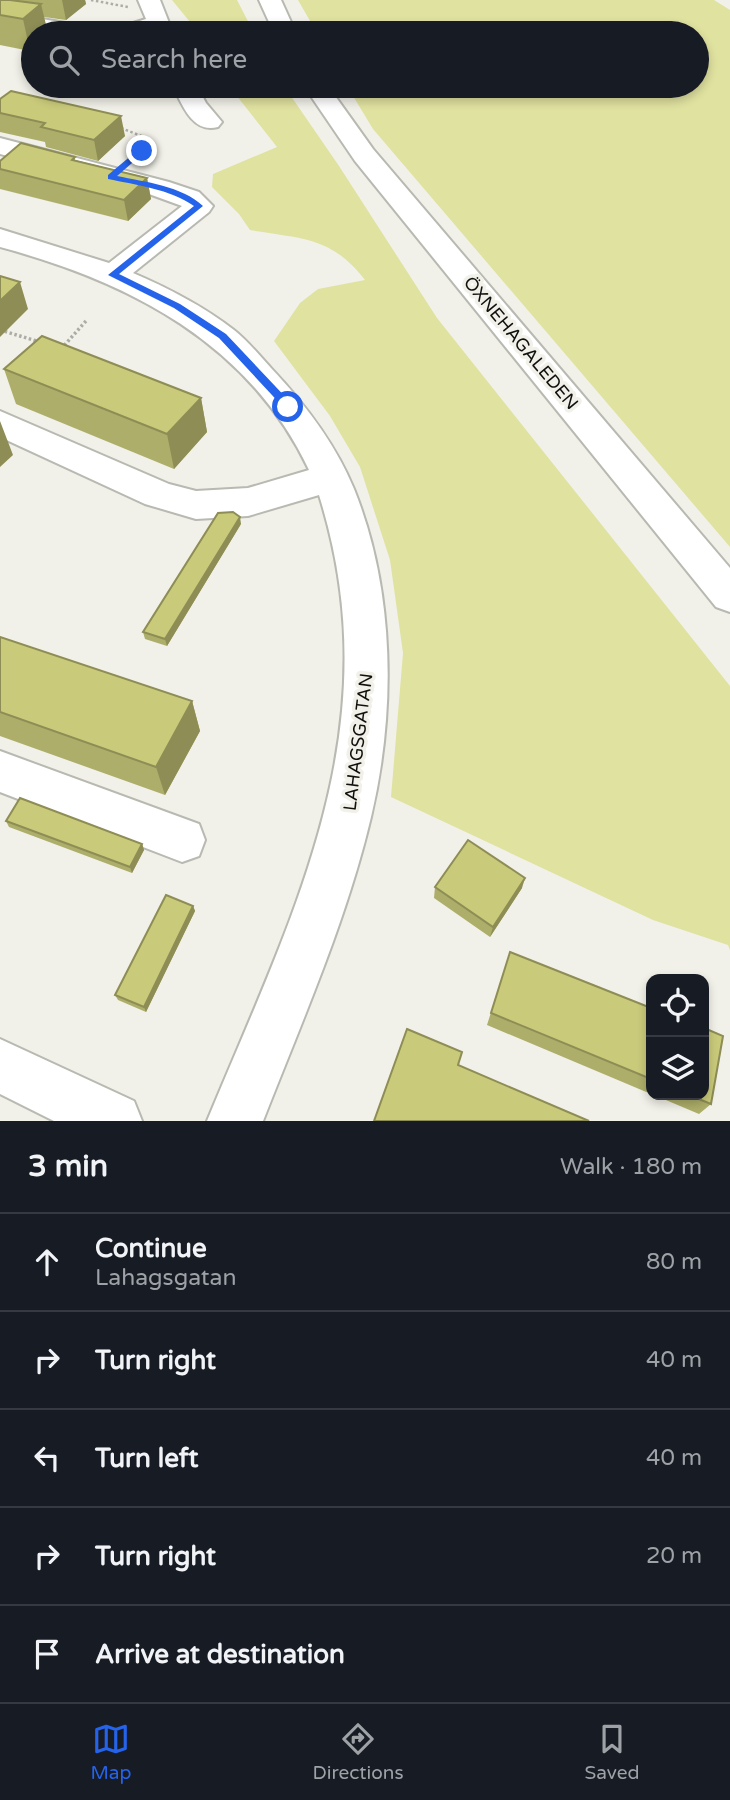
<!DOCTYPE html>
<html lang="en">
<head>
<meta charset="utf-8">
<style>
  :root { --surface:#171b24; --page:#20242c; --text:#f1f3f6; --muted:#9ea1a6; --line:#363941; --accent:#2563eb }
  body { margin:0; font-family:"Varela Round",sans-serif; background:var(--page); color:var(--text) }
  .controls { position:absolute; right:21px; bottom:21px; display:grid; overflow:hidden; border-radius:14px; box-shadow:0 4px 10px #0003 }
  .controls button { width:63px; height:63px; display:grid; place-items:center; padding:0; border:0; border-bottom:2px solid var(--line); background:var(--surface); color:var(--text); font:35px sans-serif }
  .stop { position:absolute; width:21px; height:21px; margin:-16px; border:5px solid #2563eb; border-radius:50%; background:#fff }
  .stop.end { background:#2563eb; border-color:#fff; box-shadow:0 2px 7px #0008 }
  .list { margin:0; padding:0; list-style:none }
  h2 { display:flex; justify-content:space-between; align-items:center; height:91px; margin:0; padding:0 28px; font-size:30px }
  h2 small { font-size:23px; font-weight:400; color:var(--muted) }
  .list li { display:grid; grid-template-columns:46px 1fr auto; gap:21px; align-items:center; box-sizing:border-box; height:98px; padding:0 28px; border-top:2px solid var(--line) }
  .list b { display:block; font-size:26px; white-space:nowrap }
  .list p { margin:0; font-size:23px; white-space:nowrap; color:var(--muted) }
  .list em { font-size:23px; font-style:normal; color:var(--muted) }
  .icon { flex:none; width:38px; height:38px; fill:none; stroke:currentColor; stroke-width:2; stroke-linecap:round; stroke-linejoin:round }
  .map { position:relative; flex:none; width:730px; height:1121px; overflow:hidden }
  .search { position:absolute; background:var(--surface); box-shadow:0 4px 10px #0003; left:21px; right:21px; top:21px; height:77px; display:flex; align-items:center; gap:18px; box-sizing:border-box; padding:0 24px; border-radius:38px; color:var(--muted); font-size:26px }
  .sheet { height:581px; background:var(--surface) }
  nav { display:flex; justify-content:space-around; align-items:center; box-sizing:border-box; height:98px; border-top:2px solid var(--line); background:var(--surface); font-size:19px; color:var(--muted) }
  nav a { display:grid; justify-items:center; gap:4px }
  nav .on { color:var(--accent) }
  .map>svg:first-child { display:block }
</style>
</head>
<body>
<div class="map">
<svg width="730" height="1121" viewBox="0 0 730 1121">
  <rect width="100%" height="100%" fill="#f1f1e9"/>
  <!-- green -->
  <path fill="#e0e2a0" d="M172 0H237L254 33H199Z
    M298 0H714L730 10V547L373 129 347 86H697V33H317Z
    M229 86H284L339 166 437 318 730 686V950L728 945 653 920 391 797 403 653 390 560 360 467 330 416 274 341 300 303 318 289 365 280C331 236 302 239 250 230L239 214 212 187 213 174 277 147Z"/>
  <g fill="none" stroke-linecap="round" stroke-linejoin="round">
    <!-- minor casing -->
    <g stroke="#b8b9b1" stroke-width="4">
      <path id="minor" d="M138 0H160L173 33H114L117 28 146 19Z
        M259 0H281L296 33H274Z
        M0 12 84 26 92 28 95 33H45L0 26Z
        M173 86H197L206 103 222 122 218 127C193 134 182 105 173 86Z
        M304 86H328L373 149 730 568V612L716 607 355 161Z
        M0 138 169 182 199 192 213 206 209 212 133 273C168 288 203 306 234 330 248 341 259 355 271 368 305 404 335 443 354 489 395 591 396 711 371 817 346 922 302 1021 263 1121H207C294 911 392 727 319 495L248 516 196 519 145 504 0 437V411L169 484 196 491 248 488 309 470C249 343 130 282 0 247V229L109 263 182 206 149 194 0 154Z
        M0 751 199 824 205 840 199 856 182 862 0 792Z
        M0 1039 134 1101 142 1121H54L0 1094Z"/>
    </g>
    <!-- path-far1 -->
    <path stroke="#acada6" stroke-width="2.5" stroke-dasharray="2.5 2.5" stroke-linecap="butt" d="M91 0 128 7
      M121 128 144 137 142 151 133 158"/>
    <!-- path -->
    <path stroke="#acada6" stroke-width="3.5" stroke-dasharray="2.5 2.5" stroke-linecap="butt" d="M0 330 40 342
      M61 349 86 321"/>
    <!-- minor -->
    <use href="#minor" fill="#fff" fill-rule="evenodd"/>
  </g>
  <!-- wall -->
  <path fill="#adae69" d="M0 0H85L86 4 66 20 44 17 33 33V48L30 51 0 45Z
    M0 99 125 136 98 161 46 147 45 142 0 132Z
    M75 157V160L147 178 151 199 128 221 0 189V161Z
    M4 369 201 398 207 432 174 469 16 404Z
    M241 524 167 646 145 639 143 632Z
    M0 637 192 701 200 731 165 795 0 736Z
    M6 821 142 844 144 850 132 873 9 827Z
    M435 887 522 888 490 937 434 898Z
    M193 906 195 911 146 1012 118 1000 115 995Z
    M510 952 651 1008V1094L487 1025Z
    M654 1095H704L711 1104 699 1114Z"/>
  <!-- shaded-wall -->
  <path fill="#8d8d55" d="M62 0H85L86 4 66 20Z
    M41 4 48 33H33V48L30 51 23 19Z
    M121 116 125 136 98 161 94 140Z
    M147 178 151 199 128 221 124 200Z
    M20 282 28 309 0 337V301Z
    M201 398 207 432 174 469 167 434Z
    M0 421 13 455 0 467Z
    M240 517 241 524 167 646 165 639Z
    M192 701 200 731 165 795 156 767Z
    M142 844 144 850 132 873 130 867Z
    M525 878 522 888 490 937 493 927Z
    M193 906 195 911 146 1012 144 1007Z"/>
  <!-- building -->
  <path fill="#c9ca7a" stroke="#8d8d55" stroke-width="2" d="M0 0H10L41 4 23 19 0 15Z
    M11 91 121 116 94 140 41 127 45 123 0 113V99Z
    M21 143 75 157 72 160 147 178 124 200 0 169V161Z
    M0 276 20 282 0 301Z
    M42 336 201 398 167 434 4 369Z
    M233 512 240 517 165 639 143 632 218 513Z
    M0 637 192 701 156 767 0 712Z
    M20 798 142 844 130 867 6 821Z
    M468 840 525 878 493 927 435 887Z
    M166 895 193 906 144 1007 115 995Z
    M510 952 651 1008V1079L491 1013Z
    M704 1028 723 1036 711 1104 689 1095H704Z
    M407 1029 462 1052 458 1065 589 1121H374Z"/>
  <!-- route -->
  <path fill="#2563eb" d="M139 149 146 151 117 176C145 182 182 186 203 206L119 274 180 304 226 334 292 404V409H285L219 338 174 308 108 275 194 206C170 189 136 185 108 179V175Z"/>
  <g text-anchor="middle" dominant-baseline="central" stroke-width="7" stroke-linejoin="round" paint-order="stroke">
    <!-- street labels -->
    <g font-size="18" fill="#10110e" stroke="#f1f1e9">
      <text transform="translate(521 343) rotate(50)">ÖXNEHAGALEDEN</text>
      <text transform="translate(358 742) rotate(-83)">LAHAGSGATAN</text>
    </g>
  </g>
</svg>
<div class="controls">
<button><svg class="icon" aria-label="locate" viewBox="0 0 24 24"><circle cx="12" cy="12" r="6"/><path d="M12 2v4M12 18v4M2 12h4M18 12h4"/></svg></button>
<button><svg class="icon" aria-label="layers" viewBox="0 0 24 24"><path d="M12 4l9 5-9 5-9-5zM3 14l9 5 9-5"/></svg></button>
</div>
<div class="stop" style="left:288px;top:407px"></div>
<div class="stop end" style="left:142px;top:151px"></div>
<div class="search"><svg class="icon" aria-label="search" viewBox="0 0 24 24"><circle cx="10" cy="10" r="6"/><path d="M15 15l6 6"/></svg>Search here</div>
</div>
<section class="sheet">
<h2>3 min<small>Walk · 180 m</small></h2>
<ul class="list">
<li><svg class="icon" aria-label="ahead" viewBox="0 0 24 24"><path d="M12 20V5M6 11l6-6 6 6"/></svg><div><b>Continue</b><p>Lahagsgatan</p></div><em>80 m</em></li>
<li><svg class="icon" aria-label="right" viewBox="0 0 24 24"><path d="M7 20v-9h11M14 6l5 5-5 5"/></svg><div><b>Turn right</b></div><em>40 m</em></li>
<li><svg class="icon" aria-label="left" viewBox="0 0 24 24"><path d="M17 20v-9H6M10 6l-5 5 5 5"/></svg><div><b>Turn left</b></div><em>40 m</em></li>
<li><svg class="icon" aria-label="right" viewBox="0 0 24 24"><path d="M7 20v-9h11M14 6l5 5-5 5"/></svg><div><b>Turn right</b></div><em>20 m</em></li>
<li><svg class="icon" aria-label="arrive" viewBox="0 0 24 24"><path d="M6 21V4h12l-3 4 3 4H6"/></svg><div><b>Arrive at destination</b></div></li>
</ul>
</section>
<nav>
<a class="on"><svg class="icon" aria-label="map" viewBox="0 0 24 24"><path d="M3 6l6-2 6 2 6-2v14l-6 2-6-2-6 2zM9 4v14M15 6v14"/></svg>Map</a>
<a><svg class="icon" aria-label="directions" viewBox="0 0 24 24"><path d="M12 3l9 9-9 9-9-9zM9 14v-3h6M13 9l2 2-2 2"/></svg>Directions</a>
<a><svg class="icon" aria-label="saved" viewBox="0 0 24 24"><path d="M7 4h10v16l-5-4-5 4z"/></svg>Saved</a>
</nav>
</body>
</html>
